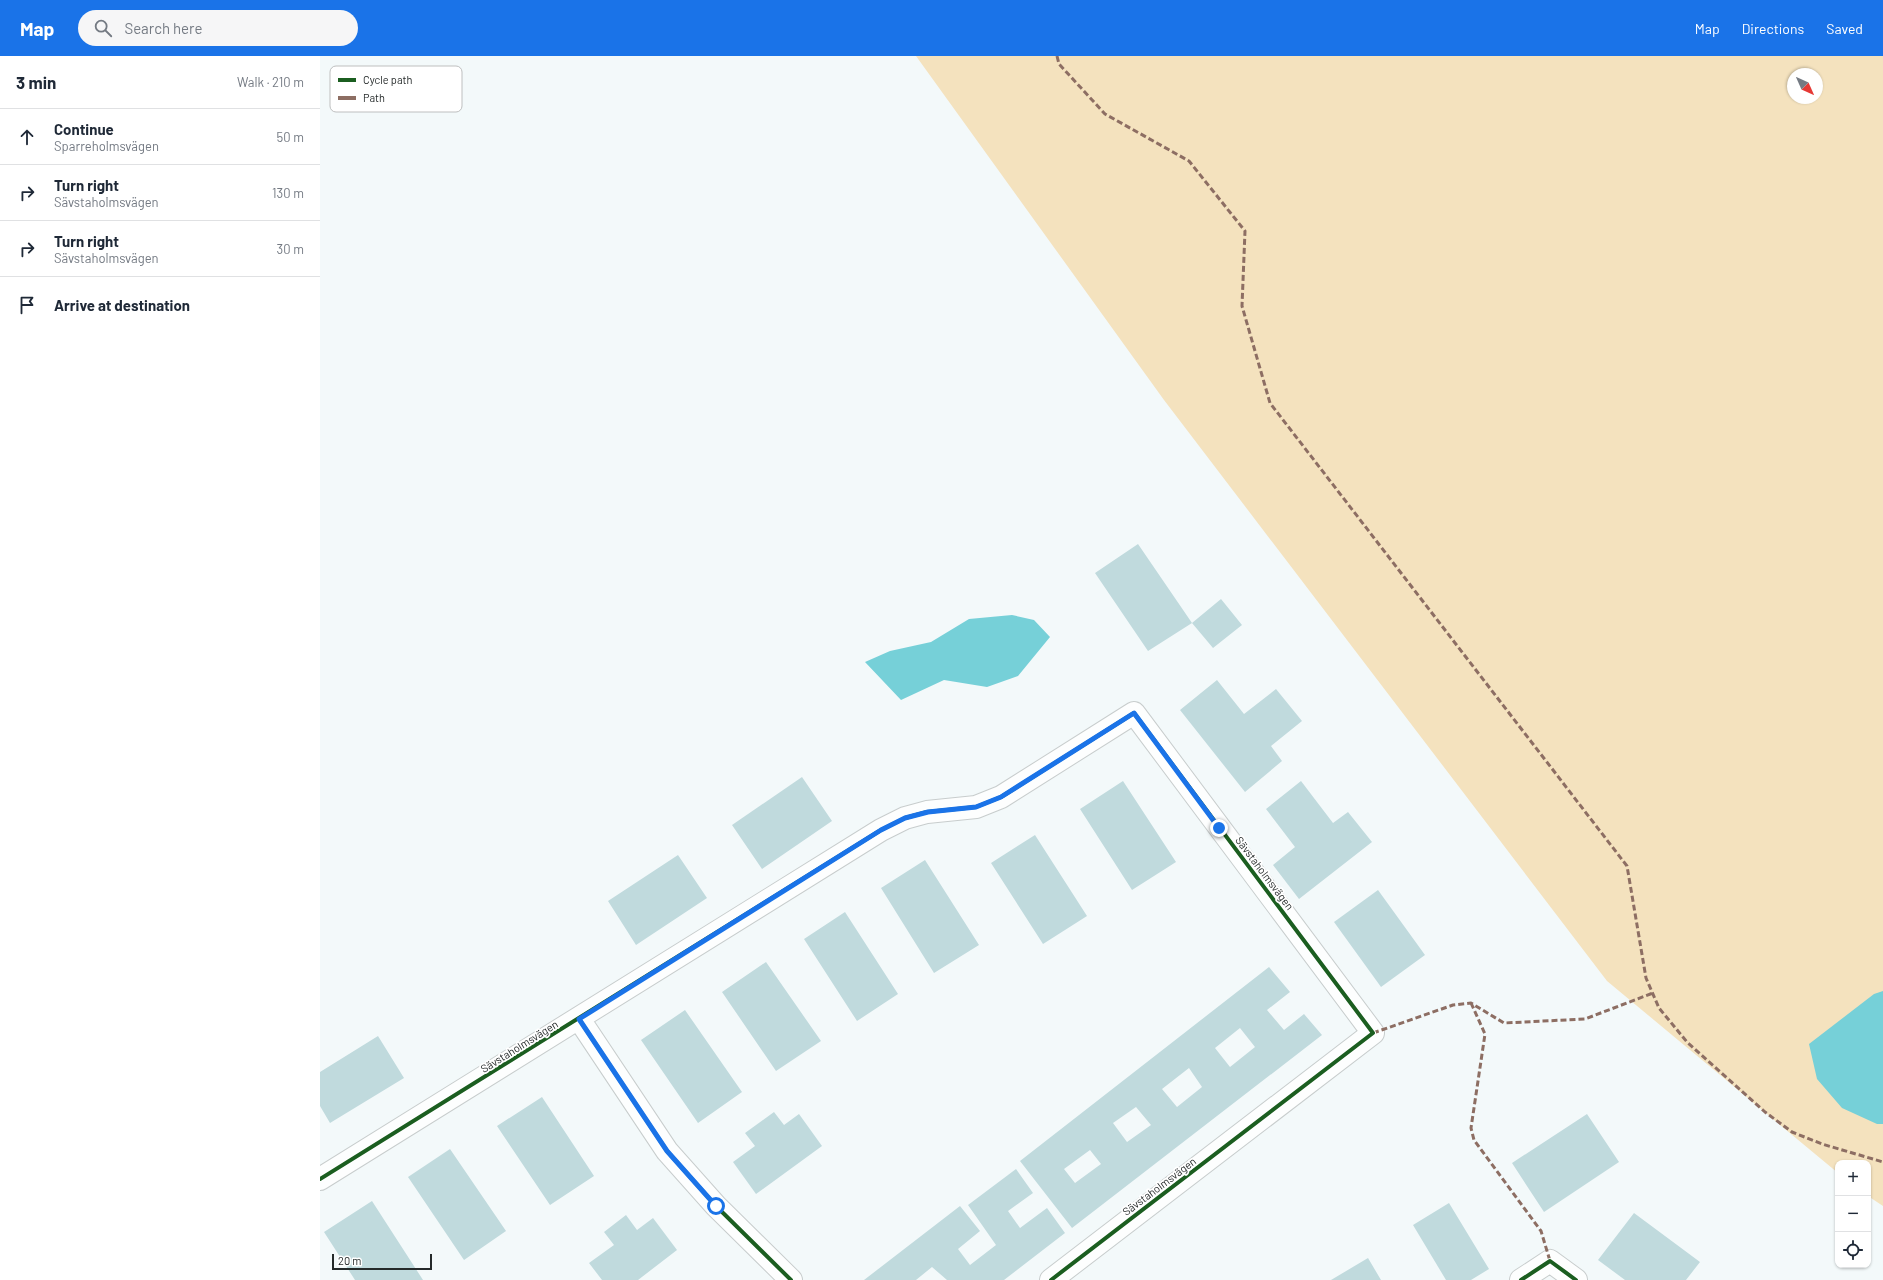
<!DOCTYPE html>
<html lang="en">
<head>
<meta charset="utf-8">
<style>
  :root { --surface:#fff; --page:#f6f6f7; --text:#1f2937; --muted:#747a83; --line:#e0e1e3; --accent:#1a73e8 }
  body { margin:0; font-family:Barlow,sans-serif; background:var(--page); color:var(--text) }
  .controls { position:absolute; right:12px; bottom:12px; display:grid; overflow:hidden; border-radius:8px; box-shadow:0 1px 3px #0004 }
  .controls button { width:36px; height:36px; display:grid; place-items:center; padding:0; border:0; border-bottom:1px solid var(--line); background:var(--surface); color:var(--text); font:20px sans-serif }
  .compass { position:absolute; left:1467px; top:12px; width:36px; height:36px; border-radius:50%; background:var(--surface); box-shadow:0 1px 3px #0004; rotate:135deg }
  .scale { position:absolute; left:12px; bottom:10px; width:100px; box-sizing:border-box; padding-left:4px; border:2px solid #252a2a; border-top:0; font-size:11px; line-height:14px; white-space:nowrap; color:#252a2a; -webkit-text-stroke:3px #fff; paint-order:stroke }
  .stop { position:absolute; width:12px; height:12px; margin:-9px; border:3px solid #1a73e8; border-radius:50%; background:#fff }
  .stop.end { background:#1a73e8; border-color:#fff; box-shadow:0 1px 4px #0008 }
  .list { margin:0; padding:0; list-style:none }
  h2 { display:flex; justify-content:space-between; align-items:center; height:52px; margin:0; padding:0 16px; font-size:17px }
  h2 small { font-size:13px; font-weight:400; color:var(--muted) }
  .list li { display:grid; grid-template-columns:26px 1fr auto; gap:12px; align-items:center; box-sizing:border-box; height:56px; padding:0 16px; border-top:1px solid var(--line) }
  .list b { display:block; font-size:15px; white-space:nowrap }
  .list p { margin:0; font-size:13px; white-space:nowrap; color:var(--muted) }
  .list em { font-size:13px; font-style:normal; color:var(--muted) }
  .icon { flex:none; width:22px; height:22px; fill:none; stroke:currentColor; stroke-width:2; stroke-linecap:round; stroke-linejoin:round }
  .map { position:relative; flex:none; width:1563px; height:1224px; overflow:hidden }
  header { display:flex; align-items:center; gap:24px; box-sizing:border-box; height:56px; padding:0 20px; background:var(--accent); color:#fff }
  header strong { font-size:19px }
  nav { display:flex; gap:22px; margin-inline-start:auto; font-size:14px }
  .search { width:280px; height:36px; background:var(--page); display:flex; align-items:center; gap:10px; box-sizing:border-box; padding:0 14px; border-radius:22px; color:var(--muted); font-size:15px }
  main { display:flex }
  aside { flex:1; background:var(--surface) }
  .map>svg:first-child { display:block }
</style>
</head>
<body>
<header>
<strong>Map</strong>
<div class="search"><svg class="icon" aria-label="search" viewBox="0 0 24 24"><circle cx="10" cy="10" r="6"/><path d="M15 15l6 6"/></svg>Search here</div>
<nav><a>Map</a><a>Directions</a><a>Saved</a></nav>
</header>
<main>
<aside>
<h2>3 min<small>Walk · 210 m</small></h2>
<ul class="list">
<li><svg class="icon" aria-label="ahead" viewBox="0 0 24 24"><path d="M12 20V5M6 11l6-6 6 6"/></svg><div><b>Continue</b><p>Sparreholmsvägen</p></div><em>50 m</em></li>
<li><svg class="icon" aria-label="right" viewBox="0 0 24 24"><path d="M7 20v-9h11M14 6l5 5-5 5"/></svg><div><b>Turn right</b><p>Sävstaholmsvägen</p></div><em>130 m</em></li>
<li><svg class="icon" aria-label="right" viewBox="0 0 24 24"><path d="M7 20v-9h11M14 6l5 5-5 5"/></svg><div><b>Turn right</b><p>Sävstaholmsvägen</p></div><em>30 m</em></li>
<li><svg class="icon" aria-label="arrive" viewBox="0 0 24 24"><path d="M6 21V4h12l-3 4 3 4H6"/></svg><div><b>Arrive at destination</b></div></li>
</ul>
</aside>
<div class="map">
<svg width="1563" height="1224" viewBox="0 0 1563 1224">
  <rect width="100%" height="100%" fill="#f3f9fa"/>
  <!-- green -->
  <path fill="#f4e2be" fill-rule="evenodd" d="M596 0H1563V1150L1548 1140V1107H1518V1117L1287 925 844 344ZM1473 18H1497V42H1473Z"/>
  <!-- water -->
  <path fill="#76d0d8" d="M692 559 714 564 730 581 698 620 667 631 624 624 581 644 545 606 570 595 611 586 649 563Z
    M1563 935V1068H1557L1522 1052 1497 1023 1489 988 1554 938Z"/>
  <!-- building -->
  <path fill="#c0dadd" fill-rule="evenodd" d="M818 488 872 567 828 595 775 517Z
    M901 543 922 569 893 592 872 567Z
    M897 624 924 658 956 633 982 665 951 690 962 705 925 736 860 654Z
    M482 721 512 765 442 813 412 769Z
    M803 725 856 806 812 834 760 753Z
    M981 725 1013 767 1028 756 1052 786 979 843 953 809 975 791 946 753Z
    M715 779 767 860 723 888 671 807Z
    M358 799 387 842 316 889 288 845Z
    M605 804 659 889 614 917 561 832Z
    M1058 834 1105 899 1061 931 1014 866Z
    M525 856 578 938 537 965 484 883Z
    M446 906 501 985 456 1015 402 936Z
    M949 911 970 936 947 954 964 974 984 958 1002 979 752 1172 700 1105ZM920 972 935 991 910 1011 895 992ZM869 1012 882 1031 857 1051 842 1033ZM816 1051 831 1069 807 1086 793 1067ZM770 1094 781 1108 755 1127 744 1113Z
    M365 954 422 1036 378 1067 321 984Z
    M58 980 84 1022 10 1067 0 1050V1016Z
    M222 1041 274 1120 230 1149 177 1070Z
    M454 1056 464 1069 479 1058 502 1090 436 1138 413 1106 435 1090 425 1077Z
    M1267 1058 1299 1106 1224 1156 1192 1107Z
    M130 1093 186 1175 144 1204 88 1121Z
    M696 1113 713 1137 688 1155 700 1172 727 1152 745 1177 684 1224H627L612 1211 596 1224H544L640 1150 660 1175 638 1193 650 1209 676 1189 648 1149Z
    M52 1145 103 1224H35L4 1176Z
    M1129 1147 1169 1213 1151 1224H1126L1093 1169Z
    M1314 1157 1380 1206 1366 1224H1305L1278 1204Z
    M306 1159 317 1174 333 1162 357 1194 318 1224H282L269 1207 294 1189 284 1176Z
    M1048 1202 1061 1224H1011Z"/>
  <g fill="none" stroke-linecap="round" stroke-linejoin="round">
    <!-- minor casing -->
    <g stroke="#c8cdcd" stroke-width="24">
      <path id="minor" d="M259 963 347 1095 396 1150 471 1224
        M0 1123 561 774 585 762 607 756 656 751 681 741 814 657 1053 977 731 1224
        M1201 1224 1230 1205 1256 1224"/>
    </g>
    <!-- minor -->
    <use href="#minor" stroke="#fdfefe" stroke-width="22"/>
    <!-- quiet -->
    <path stroke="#8d6e63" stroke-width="3" stroke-dasharray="6 3" stroke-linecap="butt" d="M737 0 739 8 785 58 869 105 925 175 922 250 950 347 1307 810 1326 922 1339 952 1367 986 1445 1056 1472 1076 1502 1088 1563 1106
      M1151 947 1165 978 1151 1072 1154 1084 1221 1175 1230 1205
      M1053 977 1133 949 1151 947 1184 967 1265 963 1333 937"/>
    <!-- cycleway casing -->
    <g stroke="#fff" stroke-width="6">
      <path id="cycleway" d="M259 963 347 1095 396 1150 471 1224
        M0 1123 561 774 585 762 607 756 656 751 681 741 814 657 1053 977 731 1224
        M1201 1224 1230 1205 1256 1224"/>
    </g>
    <!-- cycleway -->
    <use href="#cycleway" stroke="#1b5e20" stroke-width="4"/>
  </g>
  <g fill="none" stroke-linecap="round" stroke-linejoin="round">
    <!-- route -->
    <path stroke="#1a73e8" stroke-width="5" d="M396 1150 347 1095 259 963 561 774 585 762 608 756 656 751 681 741 814 657 899 772"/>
  </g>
  <g text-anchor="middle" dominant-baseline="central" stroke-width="3.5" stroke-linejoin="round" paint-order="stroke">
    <!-- street labels -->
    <g font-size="11" fill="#252a2a" stroke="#fff">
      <text transform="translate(945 817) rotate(53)">Sävstaholmsvägen</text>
      <text transform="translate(199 990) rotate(-32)">Sävstaholmsvägen</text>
      <text transform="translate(839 1130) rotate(-37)">Sävstaholmsvägen</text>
    </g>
  </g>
  <!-- legend -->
  <rect x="10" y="10" width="132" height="46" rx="6" fill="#fff" stroke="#bebfbf" stroke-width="1"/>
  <rect x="18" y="22" width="18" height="4" fill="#1b5e20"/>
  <rect x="18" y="40" width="18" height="4" fill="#8d6e63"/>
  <g font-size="11" fill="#252a2a">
    <text x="43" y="28">Cycle path</text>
    <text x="43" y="46">Path</text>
  </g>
</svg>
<div class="controls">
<button>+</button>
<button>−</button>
<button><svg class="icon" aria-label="locate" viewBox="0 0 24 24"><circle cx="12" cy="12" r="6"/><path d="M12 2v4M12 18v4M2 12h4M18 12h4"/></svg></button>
</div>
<svg class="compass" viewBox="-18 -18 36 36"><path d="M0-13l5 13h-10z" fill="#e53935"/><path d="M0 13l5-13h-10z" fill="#747a83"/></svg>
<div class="scale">20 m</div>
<div class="stop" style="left:396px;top:1150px"></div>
<div class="stop end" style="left:899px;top:772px"></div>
</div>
</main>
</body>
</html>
